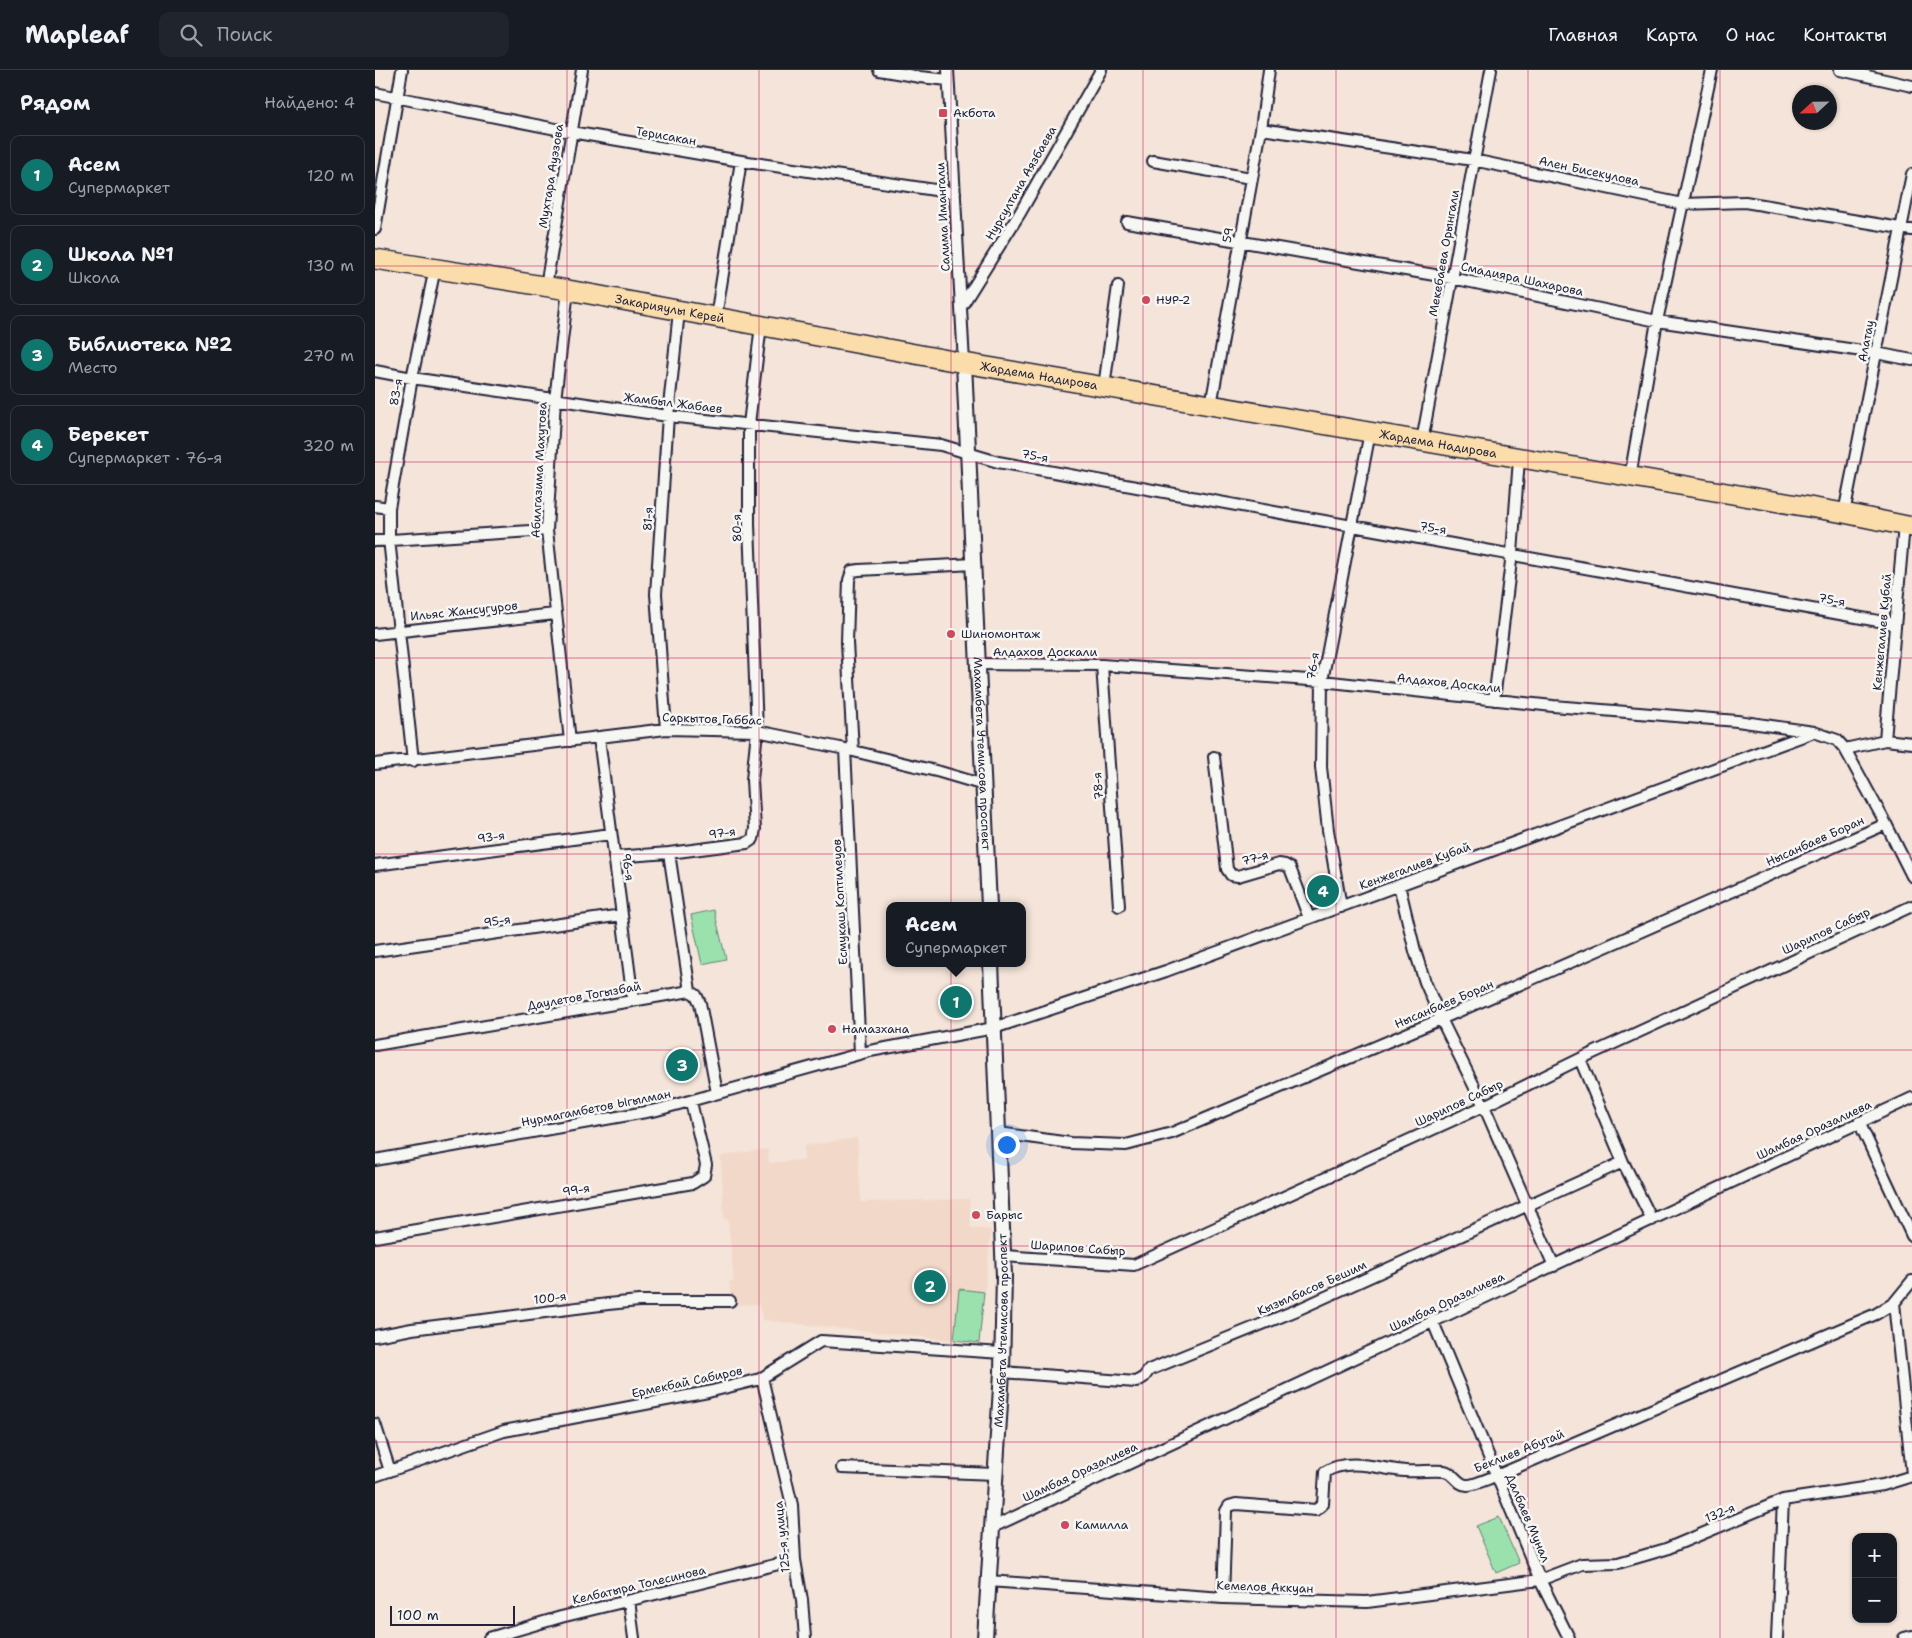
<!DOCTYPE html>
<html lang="ru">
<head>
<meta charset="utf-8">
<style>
  :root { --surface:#171b24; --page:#20242c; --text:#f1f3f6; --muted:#9ea1a6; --line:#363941; --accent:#0f766e }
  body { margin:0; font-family:"Shantell Sans",sans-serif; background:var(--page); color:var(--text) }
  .controls { position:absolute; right:15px; bottom:15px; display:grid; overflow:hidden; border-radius:10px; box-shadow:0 1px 4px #0004 }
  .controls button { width:45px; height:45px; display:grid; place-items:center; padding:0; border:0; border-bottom:1px solid var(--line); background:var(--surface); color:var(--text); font:25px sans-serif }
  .compass { position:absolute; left:1417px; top:15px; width:45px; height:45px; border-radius:50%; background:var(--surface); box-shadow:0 1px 4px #0004; rotate:248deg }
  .scale { position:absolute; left:15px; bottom:12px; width:125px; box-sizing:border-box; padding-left:5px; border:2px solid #22223b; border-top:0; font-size:14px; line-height:18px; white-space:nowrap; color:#22223b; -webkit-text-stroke:4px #f6f6f2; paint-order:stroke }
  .you { position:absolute; left:631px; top:1074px; width:18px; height:18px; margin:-12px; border:4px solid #fff; border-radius:50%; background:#1a73e8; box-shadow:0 0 0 8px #1a73e833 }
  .badge { display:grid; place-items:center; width:32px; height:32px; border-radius:50%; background:var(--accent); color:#fff; font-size:16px; font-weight:700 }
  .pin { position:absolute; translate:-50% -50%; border:2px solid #fff; box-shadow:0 1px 5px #0006 }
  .popup { position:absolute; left:511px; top:832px; width:140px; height:65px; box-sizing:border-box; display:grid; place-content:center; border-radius:10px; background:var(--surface); filter:drop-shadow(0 1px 4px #0005); font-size:16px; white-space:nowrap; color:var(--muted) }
  .popup b { font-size:19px; color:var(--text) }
  .popup::after { content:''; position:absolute; left:50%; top:100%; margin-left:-10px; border:10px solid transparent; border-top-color:var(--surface) }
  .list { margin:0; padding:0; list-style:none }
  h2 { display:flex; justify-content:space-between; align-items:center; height:65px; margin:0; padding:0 20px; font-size:21px }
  h2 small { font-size:16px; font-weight:400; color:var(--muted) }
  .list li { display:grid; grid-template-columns:32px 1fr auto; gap:15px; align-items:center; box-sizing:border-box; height:80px; margin:0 10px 10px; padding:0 10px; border:1px solid var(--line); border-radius:10px }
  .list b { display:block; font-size:19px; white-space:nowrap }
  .list p { margin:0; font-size:16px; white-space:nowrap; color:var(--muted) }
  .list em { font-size:16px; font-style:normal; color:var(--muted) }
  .icon { flex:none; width:28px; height:28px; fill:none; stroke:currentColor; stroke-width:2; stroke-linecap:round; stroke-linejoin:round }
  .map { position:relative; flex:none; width:1537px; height:1568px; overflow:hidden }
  header { display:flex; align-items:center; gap:30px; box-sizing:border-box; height:70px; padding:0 25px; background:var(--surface); border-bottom:1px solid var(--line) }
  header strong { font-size:24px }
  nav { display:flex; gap:28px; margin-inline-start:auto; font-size:18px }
  .search { width:350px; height:45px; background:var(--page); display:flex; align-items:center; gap:12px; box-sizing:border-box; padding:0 18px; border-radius:10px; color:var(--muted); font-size:19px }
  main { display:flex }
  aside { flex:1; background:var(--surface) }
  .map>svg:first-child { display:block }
</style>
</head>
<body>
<header>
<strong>Mapleaf</strong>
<div class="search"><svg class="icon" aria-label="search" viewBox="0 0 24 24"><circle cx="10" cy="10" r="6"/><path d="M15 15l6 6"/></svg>Поиск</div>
<nav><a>Главная</a><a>Карта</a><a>О нас</a><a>Контакты</a></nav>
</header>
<main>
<aside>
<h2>Рядом<small>Найдено: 4</small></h2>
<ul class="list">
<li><span class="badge">1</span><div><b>Асем</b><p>Супермаркет</p></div><em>120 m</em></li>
<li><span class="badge">2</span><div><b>Школа №1</b><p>Школа</p></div><em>130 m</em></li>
<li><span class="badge">3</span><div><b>Библиотека №2</b><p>Место</p></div><em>270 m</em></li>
<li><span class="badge">4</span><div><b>Берекет</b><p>Супермаркет · 76-я</p></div><em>320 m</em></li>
</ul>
</aside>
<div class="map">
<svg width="1537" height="1568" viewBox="0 0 1537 1568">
  <rect width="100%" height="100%" fill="#f4e4d9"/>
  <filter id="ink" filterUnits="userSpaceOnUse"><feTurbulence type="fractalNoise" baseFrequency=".02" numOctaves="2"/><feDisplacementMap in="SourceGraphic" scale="10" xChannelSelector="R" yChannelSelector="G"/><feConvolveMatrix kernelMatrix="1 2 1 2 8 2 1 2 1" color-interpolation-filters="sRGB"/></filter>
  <g filter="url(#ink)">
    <!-- built -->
    <path fill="#f2d8c8" d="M482 1068 486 1132 594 1129 596 1158 616 1160 604 1273 388 1250 384 1234 357 1235 354 1212 359 1211 353 1150 349 1149 346 1086 392 1079 394 1093 429 1090V1076Z"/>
    <!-- green -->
    <path fill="#9be1ae" stroke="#5e8274" d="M339 840 351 889 327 894 316 845Z
      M584 1219 609 1222 604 1273 579 1270Z
      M1124 1447 1144 1493 1121 1503 1101 1456Z"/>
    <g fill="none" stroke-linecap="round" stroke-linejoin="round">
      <!-- street casing -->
      <g stroke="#22223b" stroke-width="14">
        <path id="street" d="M504 0 545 7 573 10
          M573 0 589 293
          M1465 0 1537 16
          M0 23 196 62 366 91 580 123
          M886 59 1098 90 1308 134 1370 132 1537 160
          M778 91 876 108
          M752 152 1077 208 1282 251 1501 283 1537 290
          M0 159 27 0
          M171 216 207 0
          M193 220 180 330 172 460 195 671
          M586 237 645 143 726 0
          M341 247 366 91
          M0 301 37 308 293 346 566 375 623 392C922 447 1221 499 1520 554
          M729 317 743 216
          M836 335 886 59 894 0
          M1047 371 1116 0
          M1255 407 1282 251 1337 0
          M0 436 14 438
          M1469 443 1537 104
          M0 471 172 460
          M0 564 180 544
          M602 594 727 595 947 611 1178 636 1362 651 1439 662 1462 670 1470 679 1510 670 1537 673
          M727 595 744 836
          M1119 630 1137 483 1144 389
          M291 659 281 524 293 346 304 241
          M224 668 258 930
          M1510 670 1529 455
          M470 679 485 983
          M1470 679 1511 754 1537 806
          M478 681 472 572 474 510 477 501 484 500 599 494
          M839 687 852 799 856 805 863 806 904 794 910 795 915 798 934 848
          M38 691 14 469V438L37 308 60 198
          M0 694 291 659 382 661 470 679 565 702 609 715
          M294 783 315 921
          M239 787 294 783 372 773 378 769 380 759 377 710 382 661 374 455V354L386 255
          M0 795 236 764
          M1024 815 1040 881 1050 912 1066 949 1109 1036 1179 1196
          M966 837 953 760 946 697 947 611 995 362
          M0 881 247 845
          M0 975 315 921 321 925 325 933 342 1023
          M1205 989 1248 1092 1277 1150
          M1484 1052 1537 1166
          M624 1063 695 1073 751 1075 797 1063 1059 952 1511 754
          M0 1090 282 1040 495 981 619 958 791 901 1439 662
          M0 1167 318 1113 329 1106 331 1095 316 1032
          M629 1186 759 1195 1109 1036 1205 989 1537 836
          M1519 1233 1537 1404
          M1058 1252 1165 1510 1194 1568
          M0 1266 37 1259 233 1234 264 1231H355
          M627 1302 761 1312 769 1307 774 1300 922 1240 1248 1092
          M385 1309 388 1312 417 1435 420 1490 427 1530 430 1568
          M0 1354 15 1401
          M467 1398 620 1404
          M0 1406 129 1361 333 1322 385 1309 446 1271 627 1283
          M618 1457 1537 1028
          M613 1511 848 1528 992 1532 1165 1510 1207 1494 1243 1493 1291 1479 1408 1430 1508 1415 1537 1406
          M848 1528 851 1441 854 1436 861 1434 941 1440 948 1434 950 1402C974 1387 1004 1399 1030 1401 1043 1402 1056 1400 1069 1401 1079 1402 1082 1415 1092 1415 1098 1416 1114 1408 1121 1406L1501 1244 1519 1233 1537 1211
          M254 1531 259 1568
          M114 1568 186 1547 420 1490
          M1402 1568 1408 1430
          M1529 1568 1537 1566"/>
      </g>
      <!-- secondary casing -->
      <g stroke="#22223b" stroke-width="18">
        <g id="secondary">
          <path id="s1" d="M589 293 614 836"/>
          <path id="s2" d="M610 1568 627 1302 629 1206 616 893"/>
        </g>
      </g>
      <!-- highway casing -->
      <g stroke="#22223b" stroke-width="22">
        <g id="highway">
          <path id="s3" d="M0 189 193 220 589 293 1469 443 1537 457"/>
        </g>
      </g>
      <!-- street -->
      <use href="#street" stroke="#f6f6f2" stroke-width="10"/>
      <!-- secondary -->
      <use href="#secondary" stroke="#f6f6f2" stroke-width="14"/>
      <!-- highway -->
      <use href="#highway" stroke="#fbddab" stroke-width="19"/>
    </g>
  </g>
  <!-- grid -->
  <path fill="none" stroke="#c2185b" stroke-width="1" stroke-opacity="0.55" d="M192 0V1568M384 0V1568M576 0V1568M768 0V1568M961 0V1568M1153 0V1568M1345 0V1568M0 196H1537M0 392H1537M0 588H1537M0 784H1537M0 980H1537M0 1176H1537M0 1372H1537"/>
  <!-- markers -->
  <g fill="#d1495b" stroke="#f6f6f2" stroke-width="2">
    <rect x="563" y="38" width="10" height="10" rx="2.5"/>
    <circle cx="771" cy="230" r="5"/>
    <circle cx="576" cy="564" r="5"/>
    <circle cx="457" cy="959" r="5"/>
    <circle cx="601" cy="1145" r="5"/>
    <circle cx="690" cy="1455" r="5"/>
  </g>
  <g text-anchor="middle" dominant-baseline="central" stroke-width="5" stroke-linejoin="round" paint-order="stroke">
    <!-- poi labels -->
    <g font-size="12" fill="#22223b" stroke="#f6f6f2" text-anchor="start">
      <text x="578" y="43">Акбота</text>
      <text x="781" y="230">НУР-2</text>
      <text x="586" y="564">Шиномонтаж</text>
      <text x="467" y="959">Намазхана</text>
      <text x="611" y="1145">Барыс</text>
      <text x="700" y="1455">Камилла</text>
    </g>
    <!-- street labels -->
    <g font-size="12" fill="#22223b" stroke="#f6f6f2">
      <text transform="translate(291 66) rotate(10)">Терисакан</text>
      <text transform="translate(1214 101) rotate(12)">Ален Бисекулова</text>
      <text transform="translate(176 106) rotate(-81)">Мухтара Ауэзова</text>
      <text transform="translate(646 113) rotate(-60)">Нурсултана Аязбаева</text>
      <text transform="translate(568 147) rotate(-93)">Салима Имангали</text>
      <text transform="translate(853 165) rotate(-80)">59</text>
      <text transform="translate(1069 183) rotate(-80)">Мекебаева Орынгали</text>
      <text transform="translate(1147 209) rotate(12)">Смадияра Шахарова</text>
      <text stroke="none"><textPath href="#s3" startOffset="299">Закарияулы Керей</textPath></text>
      <text transform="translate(1491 271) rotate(-79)">Алатау</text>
      <text stroke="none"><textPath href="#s3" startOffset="674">Жардема Надирова</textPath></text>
      <text transform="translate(21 322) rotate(-80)">83-я</text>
      <text transform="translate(298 333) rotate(7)">Жамбыл Жабаев</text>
      <text stroke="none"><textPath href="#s3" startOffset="1079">Жардема Надирова</textPath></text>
      <text transform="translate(660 386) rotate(10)">75-я</text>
      <text transform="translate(164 400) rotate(-87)">Абилгазима Махутова</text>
      <text transform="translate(273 449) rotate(-86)">81-я</text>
      <text transform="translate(362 458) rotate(-91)">80-я</text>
      <text transform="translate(1058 458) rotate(9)">75-я</text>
      <text transform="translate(1457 530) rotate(10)">75-я</text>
      <text transform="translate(89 541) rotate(-6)">Ильяс Жансугуров</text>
      <text transform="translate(1507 562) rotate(-85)">Кенжегалиев Кубай</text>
      <text x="670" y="582">Алдахов Доскали</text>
      <text transform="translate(938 596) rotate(-81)">76-я</text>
      <text transform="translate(1074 613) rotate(6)">Алдахов Доскали</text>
      <text transform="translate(337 649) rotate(2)">Саркытов Габбас</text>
      <text stroke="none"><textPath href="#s1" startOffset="391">Махамбета Утемисова проспект</textPath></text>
      <text transform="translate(723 716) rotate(-94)">78-я</text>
      <text transform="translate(347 763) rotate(-7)">97-я</text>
      <text transform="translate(116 767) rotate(-7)">93-я</text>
      <text transform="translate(1440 771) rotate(-24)">Нысанбаев Боран</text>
      <text transform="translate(880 788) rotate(-16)">77-я</text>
      <text transform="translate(1040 796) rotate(-20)">Кенжегалиев Кубай</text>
      <text transform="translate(253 797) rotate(82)">96-я</text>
      <text transform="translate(465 832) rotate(-93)">Есмукаш Коптилеуов</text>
      <text transform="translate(122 851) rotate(-8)">95-я</text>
      <text transform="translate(1451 861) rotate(-25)">Шарипов Сабыр</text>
      <text transform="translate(209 926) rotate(-10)">Даулетов Тогызбай</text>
      <text transform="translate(1069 934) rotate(-23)">Нысанбаев Боран</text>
      <text transform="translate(1084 1033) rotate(-25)">Шарипов Сабыр</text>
      <text transform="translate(221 1038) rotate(-11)">Нурмагамбетов Ыгылман</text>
      <text transform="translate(1439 1060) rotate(-25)">Шамбая Оразалиева</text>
      <text transform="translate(201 1120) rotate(-9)">99-я</text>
      <text transform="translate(703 1178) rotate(4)">Шарипов Сабыр</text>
      <text transform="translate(937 1218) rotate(-24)">Кызылбасов Бешим</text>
      <text transform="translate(175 1228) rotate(-7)">100-я</text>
      <text transform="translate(1072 1232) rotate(-25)">Шамбая Оразалиева</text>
      <text stroke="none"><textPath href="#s2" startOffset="308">Махамбета Утемисова проспект</textPath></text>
      <text transform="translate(312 1312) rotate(-12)">Ермекбай Сабиров</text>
      <text transform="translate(1144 1381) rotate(-22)">Беклиев Абутай</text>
      <text transform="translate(705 1402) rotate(-25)">Шамбая Оразалиева</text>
      <text transform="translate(1345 1443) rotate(-23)">132-я</text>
      <text transform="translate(1153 1448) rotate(67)">Далбаев Мунал</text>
      <text transform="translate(407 1467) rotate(-96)">125-я улица</text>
      <text transform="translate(264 1515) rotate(-13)">Келбатыра Толесинова</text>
      <text transform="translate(890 1517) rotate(2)">Кемелов Аккуан</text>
    </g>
  </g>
</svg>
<div class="controls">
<button>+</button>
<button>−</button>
</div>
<svg class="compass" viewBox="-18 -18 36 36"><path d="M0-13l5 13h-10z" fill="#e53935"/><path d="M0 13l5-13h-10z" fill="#9ea1a6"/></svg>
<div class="scale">100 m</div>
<div class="you"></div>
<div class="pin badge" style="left:581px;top:932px">1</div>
<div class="popup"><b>Асем</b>Супермаркет</div>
<div class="pin badge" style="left:555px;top:1216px">2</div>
<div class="pin badge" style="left:307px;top:995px">3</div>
<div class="pin badge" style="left:948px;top:821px">4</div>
</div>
</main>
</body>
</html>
